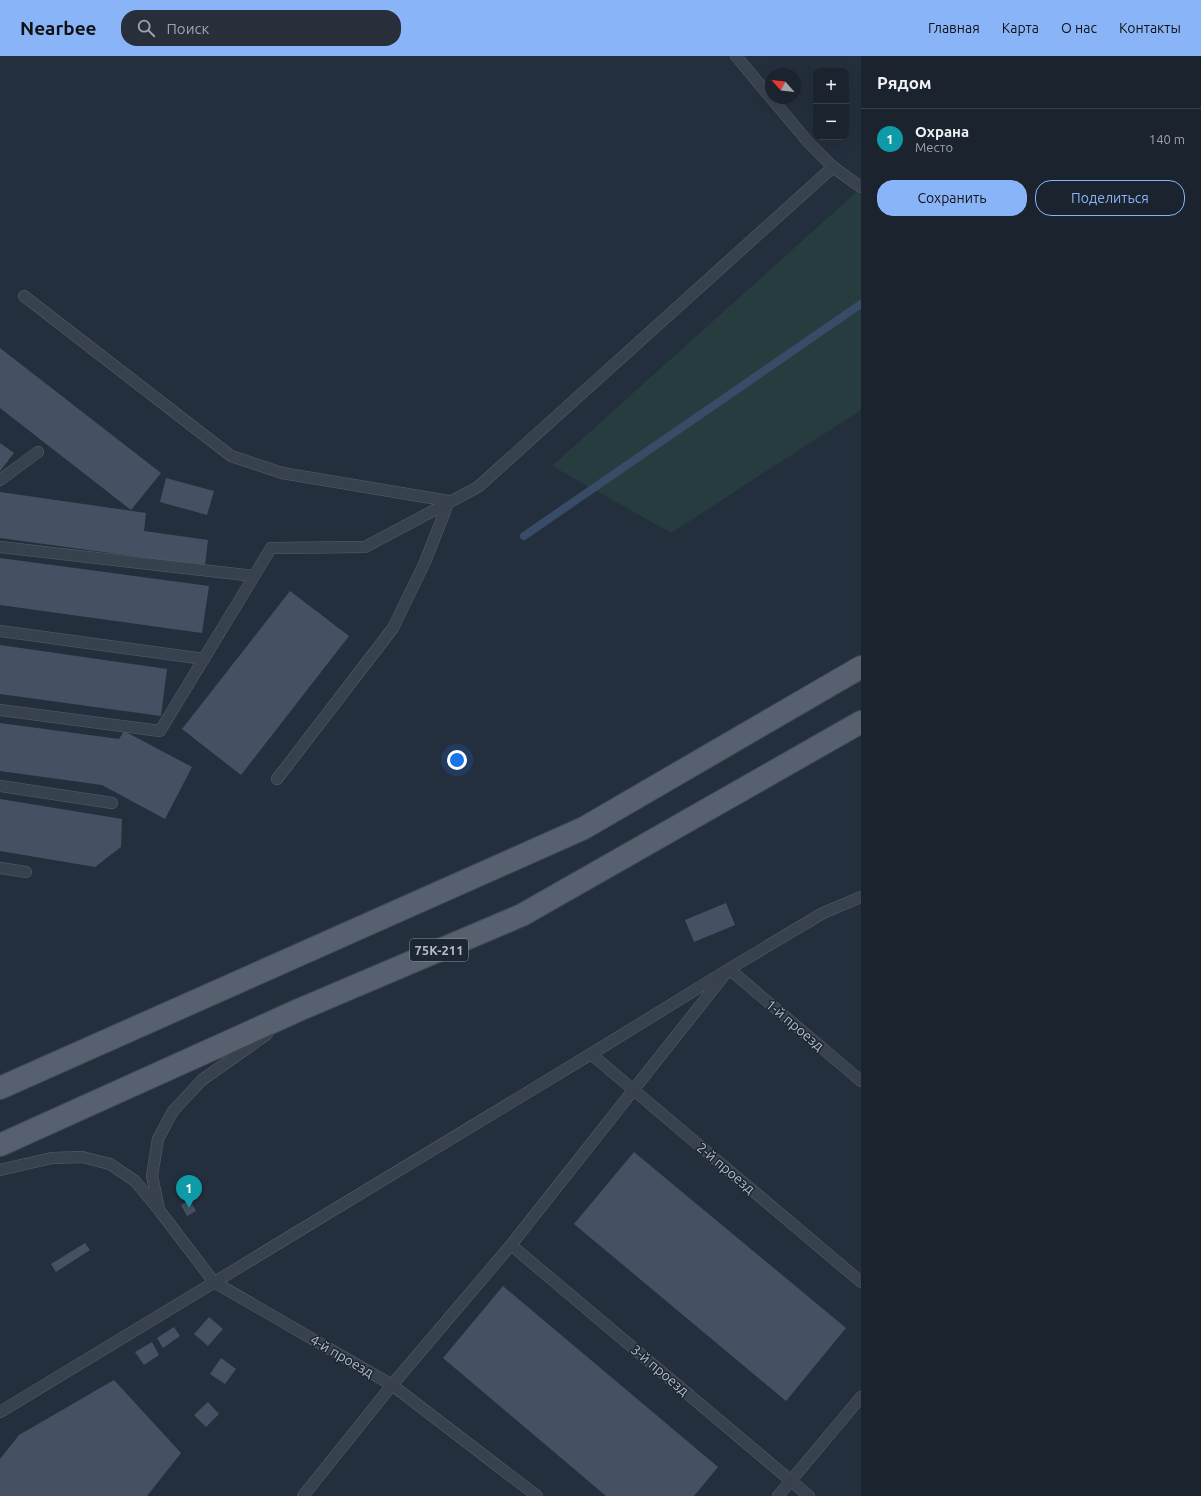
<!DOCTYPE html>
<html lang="ru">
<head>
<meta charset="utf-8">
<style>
  :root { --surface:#1b232e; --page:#282f3a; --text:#f1f3f6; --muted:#a0a4aa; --line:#39404a; --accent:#8ab4f8 }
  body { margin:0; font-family:Ubuntu,sans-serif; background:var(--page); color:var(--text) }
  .controls { position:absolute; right:12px; top:12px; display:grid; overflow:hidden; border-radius:8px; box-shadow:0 4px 16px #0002 }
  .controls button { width:36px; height:36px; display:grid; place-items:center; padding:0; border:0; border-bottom:1px solid var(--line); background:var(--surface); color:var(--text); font:20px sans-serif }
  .compass { position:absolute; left:765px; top:12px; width:36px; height:36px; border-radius:50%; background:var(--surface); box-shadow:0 4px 16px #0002; rotate:297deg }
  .you { position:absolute; left:457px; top:704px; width:14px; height:14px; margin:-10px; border:3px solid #fff; border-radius:50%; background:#1a73e8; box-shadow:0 0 0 6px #1a73e833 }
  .badge { display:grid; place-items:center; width:26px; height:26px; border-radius:50%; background:var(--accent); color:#fff; font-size:13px; font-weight:700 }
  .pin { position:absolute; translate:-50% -33px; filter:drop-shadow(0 1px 2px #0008) }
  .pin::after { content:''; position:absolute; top:21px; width:14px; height:12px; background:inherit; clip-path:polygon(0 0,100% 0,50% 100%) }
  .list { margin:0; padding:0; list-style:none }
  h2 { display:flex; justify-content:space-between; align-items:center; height:52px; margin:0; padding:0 16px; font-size:17px }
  h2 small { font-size:13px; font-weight:400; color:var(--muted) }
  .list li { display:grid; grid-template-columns:26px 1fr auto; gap:12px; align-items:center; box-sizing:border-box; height:60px; padding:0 16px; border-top:1px solid var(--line) }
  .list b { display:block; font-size:15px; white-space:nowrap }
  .list p { margin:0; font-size:13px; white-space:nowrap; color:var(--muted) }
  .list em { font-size:13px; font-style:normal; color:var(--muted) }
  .actions { display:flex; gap:8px; padding:12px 16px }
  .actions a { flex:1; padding:9px 0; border:1px solid var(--accent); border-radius:16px; text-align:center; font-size:14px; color:var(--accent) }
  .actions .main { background:var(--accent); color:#111 }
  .icon { flex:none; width:22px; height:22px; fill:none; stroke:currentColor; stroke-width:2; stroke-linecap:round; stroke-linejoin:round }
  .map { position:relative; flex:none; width:861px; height:1440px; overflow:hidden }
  header { display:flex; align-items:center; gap:24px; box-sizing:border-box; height:56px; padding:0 20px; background:var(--accent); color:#111 }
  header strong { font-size:19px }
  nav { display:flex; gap:22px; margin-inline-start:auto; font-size:14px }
  .search { width:280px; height:36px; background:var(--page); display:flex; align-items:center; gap:10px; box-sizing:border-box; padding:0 14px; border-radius:16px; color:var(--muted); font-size:15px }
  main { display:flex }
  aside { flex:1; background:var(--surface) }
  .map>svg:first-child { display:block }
</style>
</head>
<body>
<header>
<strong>Nearbee</strong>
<div class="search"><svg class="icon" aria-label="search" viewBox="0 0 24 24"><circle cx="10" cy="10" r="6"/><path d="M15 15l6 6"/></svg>Поиск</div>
<nav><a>Главная</a><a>Карта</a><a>О нас</a><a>Контакты</a></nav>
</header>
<main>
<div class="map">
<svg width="861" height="1440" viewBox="0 0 861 1440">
  <rect width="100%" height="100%" fill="#242f3e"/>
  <!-- green -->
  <path fill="#263c3f" d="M861 132V354L671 477 552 410Z"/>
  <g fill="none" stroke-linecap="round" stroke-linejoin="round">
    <!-- stream -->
    <path stroke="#394c67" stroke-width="8" d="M524 480 861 248"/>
  </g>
  <!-- building -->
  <path fill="#455162" d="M0 292 161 417 131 454 0 352Z
    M0 387 14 397 0 415Z
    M166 422 214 435 207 459 160 446Z
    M0 436 146 457 144 475 208 484 205 510 0 482Z
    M0 502 209 530 202 577 0 549Z
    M290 535 349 580 241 719 182 673Z
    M0 589 167 613 161 660 0 638Z
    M0 667 119 683 124 675 192 711 165 763 102 729 0 715Z
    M0 743 122 763 121 791 95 811 0 795Z
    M726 847 735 869 694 886 685 864Z
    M634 1096 846 1272 786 1345 574 1168Z
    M190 1144 196 1155 187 1160 181 1149Z
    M85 1187 90 1194 56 1216 51 1208Z
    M503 1230 718 1411 694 1440H606L443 1302Z
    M209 1261 223 1273 208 1290 194 1278Z
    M174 1271 180 1280 163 1292 157 1282Z
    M152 1286 159 1299 144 1309 135 1296Z
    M221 1302 236 1313 225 1328 210 1318Z
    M114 1324 181 1397 147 1440H0V1403L19 1379Z
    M208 1346 219 1358 206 1371 194 1359Z"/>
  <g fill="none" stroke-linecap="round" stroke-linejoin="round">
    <!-- lane casing -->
    <g stroke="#565f6c" stroke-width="12">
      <path id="lane" d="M736 0 771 42
        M771 42 809 87 833 111
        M24 240 231 400 282 417 449 445 425 506 393 572 277 723
        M0 424 38 396
        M0 491 254 520
        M0 575 204 603
        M0 654 160 675 271 492 365 491 478 431 833 111 861 131
        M0 730 112 747
        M0 812 26 816
        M591 998 861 1226
        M0 1114 52 1102 82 1101 110 1108 135 1125 159 1154 214 1226 392 1329 537 1440
        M159 1153 152 1120 158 1083 173 1055 202 1024 267 978
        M511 1189 809 1440
        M0 1356 591 998 729 913 823 857 861 841
        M303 1440 392 1329 511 1189 729 913 861 1025
        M778 1440 861 1341"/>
    </g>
    <!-- primary casing -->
    <g stroke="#414a57" stroke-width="24">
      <path id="primary" d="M0 1032 584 772 861 611
        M0 1089 301 953 522 859 861 666"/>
    </g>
    <!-- lane -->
    <use href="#lane" stroke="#38414e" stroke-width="11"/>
    <!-- primary -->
    <use href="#primary" stroke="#56606e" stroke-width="22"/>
  </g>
  <g text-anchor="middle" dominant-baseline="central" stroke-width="3" stroke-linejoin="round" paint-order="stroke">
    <!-- shield labels -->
    <rect fill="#1d2633" stroke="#878f9c" stroke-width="1" x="410" y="883" width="58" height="22" rx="3"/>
    <g font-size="13" font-weight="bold" fill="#b4bcc9">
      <text x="439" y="894">75К-211</text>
    </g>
    <!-- street labels -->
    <g font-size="14" fill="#b4bcc9" stroke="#1d2633">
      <text transform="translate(795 969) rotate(40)">1-й проезд</text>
      <text transform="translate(726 1112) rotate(40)">2-й проезд</text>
      <text transform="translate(342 1300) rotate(30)">4-й проезд</text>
      <text transform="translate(660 1314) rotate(40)">3-й проезд</text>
    </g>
  </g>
</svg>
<div class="controls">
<button>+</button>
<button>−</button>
</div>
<svg class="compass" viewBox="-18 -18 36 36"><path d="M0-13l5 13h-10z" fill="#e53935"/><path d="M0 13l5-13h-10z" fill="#a0a4aa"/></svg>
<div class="you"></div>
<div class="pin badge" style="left:189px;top:1152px;background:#0f9aa8">1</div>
</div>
<aside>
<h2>Рядом<small></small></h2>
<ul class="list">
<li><span class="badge" style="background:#0f9aa8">1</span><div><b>Охрана</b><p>Место</p></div><em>140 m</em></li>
</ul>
<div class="actions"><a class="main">Сохранить</a><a>Поделиться</a></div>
</aside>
</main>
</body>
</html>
